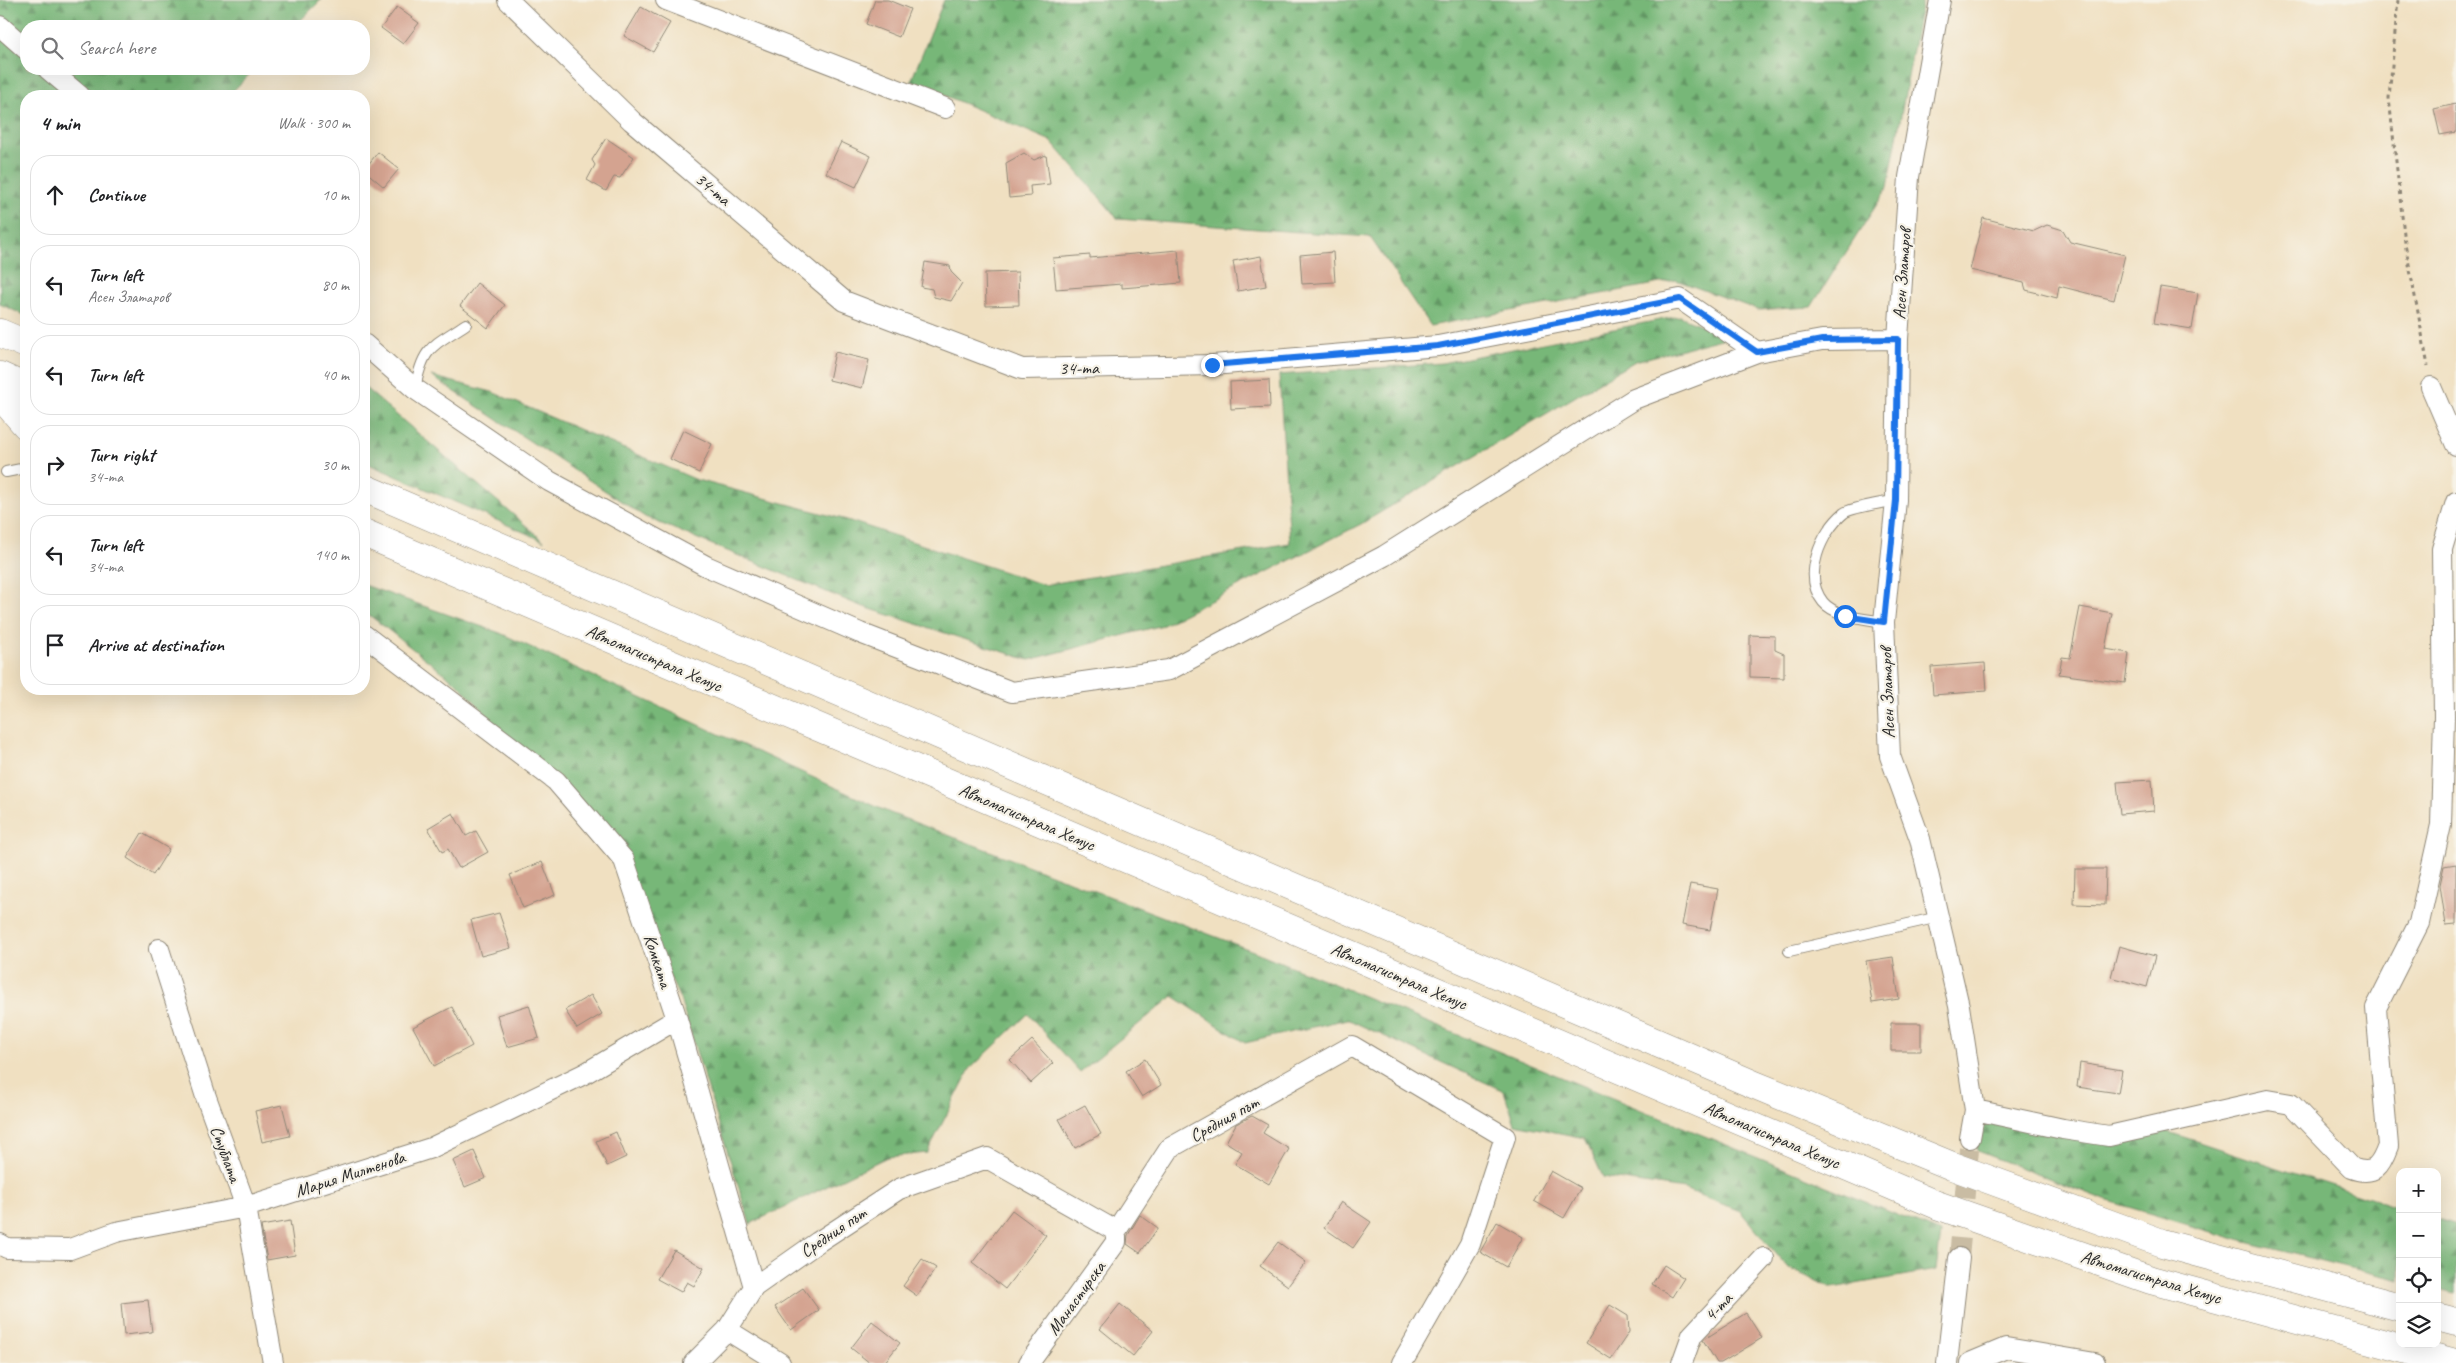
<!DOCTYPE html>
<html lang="en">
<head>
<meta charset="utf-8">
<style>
  :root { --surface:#fff; --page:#f2f2f2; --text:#202124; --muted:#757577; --line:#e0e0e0 }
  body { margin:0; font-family:Caveat,sans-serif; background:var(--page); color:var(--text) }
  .controls { position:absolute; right:15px; bottom:15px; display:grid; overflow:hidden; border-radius:10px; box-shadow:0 5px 20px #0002 }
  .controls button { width:45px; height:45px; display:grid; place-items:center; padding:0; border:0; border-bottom:1px solid var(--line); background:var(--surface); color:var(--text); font:25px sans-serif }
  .stop { position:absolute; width:15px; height:15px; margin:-11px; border:4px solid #1a73e8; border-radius:50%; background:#fff }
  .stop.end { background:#1a73e8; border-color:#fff; box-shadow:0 1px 5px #0008 }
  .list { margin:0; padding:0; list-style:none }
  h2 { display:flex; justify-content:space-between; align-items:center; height:65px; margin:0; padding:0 20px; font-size:21px }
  h2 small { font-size:16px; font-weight:400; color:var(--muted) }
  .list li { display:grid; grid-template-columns:32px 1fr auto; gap:15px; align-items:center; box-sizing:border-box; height:80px; margin:0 10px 10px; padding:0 10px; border:1px solid var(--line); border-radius:20px }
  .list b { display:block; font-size:19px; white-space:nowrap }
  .list p { margin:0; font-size:16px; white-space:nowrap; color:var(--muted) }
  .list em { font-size:16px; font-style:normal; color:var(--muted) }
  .icon { flex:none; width:28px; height:28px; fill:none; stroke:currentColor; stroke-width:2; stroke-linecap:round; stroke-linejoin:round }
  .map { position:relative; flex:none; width:2456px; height:1363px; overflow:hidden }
  .search { position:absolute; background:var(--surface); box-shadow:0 5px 20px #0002; left:20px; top:20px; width:350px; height:55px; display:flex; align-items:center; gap:12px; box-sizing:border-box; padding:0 18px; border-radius:20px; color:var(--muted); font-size:19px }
  .panel { position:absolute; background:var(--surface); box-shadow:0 5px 20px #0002; left:20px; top:90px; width:350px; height:605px; border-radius:20px }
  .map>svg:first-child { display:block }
</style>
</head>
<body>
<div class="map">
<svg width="2456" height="1363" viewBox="0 0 2456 1363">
  <defs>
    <pattern id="forest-firs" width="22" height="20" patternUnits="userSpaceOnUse" patternTransform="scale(1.25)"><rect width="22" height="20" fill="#77b778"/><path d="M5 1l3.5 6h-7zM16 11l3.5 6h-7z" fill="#629563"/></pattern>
  </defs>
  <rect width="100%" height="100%" fill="#f7f3e8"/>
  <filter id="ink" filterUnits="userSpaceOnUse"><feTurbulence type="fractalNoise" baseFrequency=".02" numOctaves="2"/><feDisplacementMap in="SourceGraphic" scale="10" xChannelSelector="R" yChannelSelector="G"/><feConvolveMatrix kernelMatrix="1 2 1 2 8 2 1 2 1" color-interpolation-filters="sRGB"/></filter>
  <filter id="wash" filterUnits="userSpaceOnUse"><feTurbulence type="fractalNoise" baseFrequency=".0096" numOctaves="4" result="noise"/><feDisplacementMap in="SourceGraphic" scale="20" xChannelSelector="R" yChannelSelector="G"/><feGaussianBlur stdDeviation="1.12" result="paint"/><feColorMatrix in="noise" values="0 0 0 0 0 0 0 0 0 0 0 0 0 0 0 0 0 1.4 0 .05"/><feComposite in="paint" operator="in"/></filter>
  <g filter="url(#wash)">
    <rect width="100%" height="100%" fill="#f0e0c1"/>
    <!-- forest -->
    <path fill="url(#forest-firs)" stroke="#517152" d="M0 0H321L295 26H26V69H255L228 96H26V316L0 304Z
      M944 0H1922L1888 187 1811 307 1758 310 1676 280 1430 326 1370 237 1118 219 1051 141 911 81Z
      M1680 316 1729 337 1635 361 1361 524 1163 625 1029 660 858 605 645 517 431 376 492 392 697 480 847 520 1044 585 1290 543 1279 375 1442 363Z
      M364 387 544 541 364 462Z
      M364 585 500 633 890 813 1261 954 1941 1233 1936 1270 1832 1288 1788 1268 1740 1211 1684 1189 1603 1177 1585 1138 1515 1124 1504 1091 1347 1019 1245 1043 1173 996 1080 1072 1028 1014 970 1069 927 1153 887 1157 750 1224 680 999 609 845 459 685 364 611Z
      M1977 1116 2069 1136 2156 1128 2400 1208V1280L2242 1241 2105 1200 1977 1151Z
      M2437 1219 2456 1225V1293L2437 1289Z"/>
    <g id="blocks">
      <!-- building -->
      <path fill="#d4a390" d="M875 0H888L910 9 899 37 866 24Z
        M397 7 419 23 403 44 381 28Z
        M641 7 670 23 653 52 624 36Z
        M2456 104V132L2440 135 2434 109Z
        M606 138 634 157 620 178 614 177 606 191 587 180 595 165 592 160Z
        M841 142 871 156 856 187 826 173Z
        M378 152 399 169 384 187 364 170Z
        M1024 153 1034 160 1046 155 1050 184 1030 186 1031 196 1009 198 1006 163Z
        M1983 218 2034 231 2047 225 2063 230 2070 242 2125 255 2114 300 2059 286 2057 298 2026 290 2024 283 1970 270Z
        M1178 250 1181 283 1122 288V284L1056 289 1053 258 1090 255V258Z
        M1333 252 1335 282 1302 284 1300 255Z
        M1261 256 1266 286 1238 291 1233 261Z
        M925 262 950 266 951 272 962 283 951 301 934 297 932 289 921 287Z
        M1018 272 1019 305 986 306 985 273Z
        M477 283 505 305 488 328 460 306Z
        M2160 287 2198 293 2192 329 2154 323Z
        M835 352 869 360 862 388 829 380Z
        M1269 380 1270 407 1231 409 1230 382Z
        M683 430 712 444 699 473 670 459Z
        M2080 607 2112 613 2105 649 2129 653 2125 683 2059 674 2062 657 2070 658Z
        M1750 635 1775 636V650L1784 654V678L1750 677Z
        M1985 663 1987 691 1933 695 1931 667Z
        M2152 780 2154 811 2120 814 2117 782Z
        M453 813 466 836 476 831 488 852 459 868 448 849 442 852 428 828Z
        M142 833 169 849 153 875 127 858Z
        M542 862 555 895 523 908 510 875Z
        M2456 864V924L2446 925 2440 885 2444 866Z
        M2075 869H2106L2105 905 2074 904Z
        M1690 884 1718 889 1710 930 1682 925Z
        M499 913 511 948 481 956 471 920Z
        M2119 946 2155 956 2147 987 2111 977Z
        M1893 957 1899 999 1872 1003 1866 961Z
        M591 995 602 1014 577 1029 565 1010Z
        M529 1005 539 1038 507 1047 497 1015Z
        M452 1007 472 1046 434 1066 413 1027Z
        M1891 1023H1921V1051H1891Z
        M1032 1040 1053 1063 1031 1083 1010 1060Z
        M1145 1059 1161 1085 1142 1097 1126 1071Z
        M2080 1063 2122 1070 2118 1093 2077 1087Z
        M282 1105 290 1136 262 1142 255 1111Z
        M1085 1105 1101 1134 1075 1148 1059 1119Z
        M1252 1116 1268 1125 1263 1133 1289 1149 1269 1184 1235 1164 1242 1152 1226 1142 1236 1124Z
        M616 1132 626 1157 607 1166 596 1141Z
        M474 1151 486 1178 465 1187 453 1161Z
        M1551 1171 1581 1188 1564 1218 1534 1201Z
        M1341 1202 1371 1222 1353 1248 1324 1228Z
        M1012 1210 1046 1235 1005 1289 972 1263Z
        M1140 1215 1158 1228 1140 1253 1127 1244 1128 1235Z
        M290 1221 295 1255 267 1260 261 1226Z
        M1497 1222 1523 1237 1506 1267 1480 1252Z
        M1278 1242 1306 1262 1288 1286 1260 1266Z
        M674 1250 704 1268 694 1286 687 1282 681 1292 657 1279Z
        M922 1259 936 1268 917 1296 903 1286Z
        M1664 1265 1684 1278 1672 1297 1652 1284Z
        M803 1288 819 1310 791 1330 775 1307Z
        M148 1300 152 1332 124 1335 121 1303Z
        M1120 1304 1153 1331 1133 1356 1100 1329Z
        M1610 1305 1628 1316 1629 1332 1611 1359 1586 1343Z
        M1746 1313 1762 1338 1721 1363H1717L1703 1340Z
        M872 1321 900 1343 884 1363H870L851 1348Z"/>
    </g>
  </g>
  <g filter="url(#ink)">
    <use href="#blocks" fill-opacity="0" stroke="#8e8676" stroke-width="1"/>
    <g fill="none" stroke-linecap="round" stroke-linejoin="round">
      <!-- minor-tunnel -->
      <path stroke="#c9bca3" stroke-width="20" stroke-dasharray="20 10" stroke-linecap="butt" d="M1959 1258 1970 1138"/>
      <!-- service casing -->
      <g stroke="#8e8676" stroke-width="12">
        <path id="service" d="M415 389C423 346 432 347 466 324
          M6 472 26 468
          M1884 622C1867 619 1835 617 1823 602 1802 576 1821 532 1844 513 1853 507 1884 503 1896 500
          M1789 951 1939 917"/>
      </g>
      <!-- minor casing -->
      <g stroke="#8e8676" stroke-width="22">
        <path id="minor" d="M508 0 632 121 844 301 1022 369 1213 365 1438 346 1680 299 1757 352
          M666 0 945 108
          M1940 0 1909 177 1898 339 1896 500 1884 622 1890 756 1920 839 1959 1006 1975 1110 1970 1138
          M0 26 26 49
          M48 69 80 96
          M364 344 415 389 549 481 706 566 860 633 1012 692 1169 670 1384 556 1634 399 1757 352 1822 340 1898 339
          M2431 387 2456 445
          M364 635 556 781 624 860 677 1019 754 1287 727 1330 694 1363
          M159 949 206 1097 246 1207 273 1363
          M1975 1110 2063 1129 2109 1136 2268 1100 2291 1104 2352 1168C2375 1177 2381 1165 2388 1146L2376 1008 2419 923 2441 825 2444 716 2442 549 2456 502
          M0 1244 7 1248 70 1249 116 1232 246 1207 431 1148 584 1074 677 1019
          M754 1287 818 1242 899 1189 987 1158 1116 1231 1170 1148 1352 1046 1505 1137 1470 1244 1402 1363
          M727 1330 780 1363
          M1029 1363 1116 1242V1231
          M1682 1363 1692 1335 1764 1258
          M1947 1363 1959 1258
          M1970 1363 2006 1348 2095 1363"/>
      </g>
      <!-- motorway casing -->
      <g stroke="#8e8676" stroke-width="29">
        <path id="motorway" d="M0 333 26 344
          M0 376 26 388
          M0 395 26 425
          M364 488 1755 1085 1952 1166 2162 1243 2400 1307
          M364 533 1937 1205 2151 1280 2455 1363
          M2437 1317 2456 1322"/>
      </g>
      <!-- path -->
      <path stroke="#8e8676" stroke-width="3" stroke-dasharray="4 4" stroke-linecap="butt" d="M2398 0 2389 98 2405 243 2428 366"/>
      <!-- service -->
      <use href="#service" stroke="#fff" stroke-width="10"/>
      <!-- minor -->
      <use href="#minor" stroke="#fff" stroke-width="20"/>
      <!-- motorway -->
      <use href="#motorway" stroke="#fff" stroke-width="28"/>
    </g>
  </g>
  <g fill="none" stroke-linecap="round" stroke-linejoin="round" filter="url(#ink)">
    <!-- route -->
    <path stroke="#1a73e8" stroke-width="6" d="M1212 365 1438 346 1680 299 1757 352 1822 340 1898 339 1896 500 1884 622 1845 616"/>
  </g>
  <g text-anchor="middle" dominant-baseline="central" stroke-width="4.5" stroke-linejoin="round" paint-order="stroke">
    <!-- street labels -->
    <g font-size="18" fill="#2b2b2b" stroke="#f7f3e8">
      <text transform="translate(713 189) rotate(40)">34-та</text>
      <text transform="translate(1902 274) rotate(-86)">Асен Златаров</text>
      <text transform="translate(1079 368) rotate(-1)">34-та</text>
      <text transform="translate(654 658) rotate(23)">Автомагистрала Хемус</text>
      <text transform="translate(1887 693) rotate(-92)">Асен Златаров</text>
      <text transform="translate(1027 817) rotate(23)">Автомагистрала Хемус</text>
      <text transform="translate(658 961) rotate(72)">Комката</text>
      <text transform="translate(1399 976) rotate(23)">Автомагистрала Хемус</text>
      <text transform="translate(1224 1119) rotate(-29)">Средния път</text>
      <text transform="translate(1772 1135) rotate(23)">Автомагистрала Хемус</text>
      <text transform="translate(226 1154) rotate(70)">Стублата</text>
      <text transform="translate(350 1174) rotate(-18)">Мария Милтенова</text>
      <text transform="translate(833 1232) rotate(-34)">Средния път</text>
      <text transform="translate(2151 1277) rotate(17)">Автомагистрала Хемус</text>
      <text transform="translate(1076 1298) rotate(-54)">Манастирска</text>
      <text transform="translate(1718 1307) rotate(-47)">4-та</text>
    </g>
  </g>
</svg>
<div class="controls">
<button>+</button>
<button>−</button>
<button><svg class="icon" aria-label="locate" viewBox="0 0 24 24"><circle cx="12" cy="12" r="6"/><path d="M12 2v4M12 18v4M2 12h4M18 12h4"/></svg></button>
<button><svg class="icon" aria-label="layers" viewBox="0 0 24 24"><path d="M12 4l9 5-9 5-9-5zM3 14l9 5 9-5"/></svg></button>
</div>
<div class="stop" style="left:1845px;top:616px"></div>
<div class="stop end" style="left:1212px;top:365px"></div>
<div class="search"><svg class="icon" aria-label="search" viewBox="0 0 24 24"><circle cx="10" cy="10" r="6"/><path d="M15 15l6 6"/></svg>Search here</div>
<section class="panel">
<h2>4 min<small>Walk · 300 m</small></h2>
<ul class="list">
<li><svg class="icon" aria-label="ahead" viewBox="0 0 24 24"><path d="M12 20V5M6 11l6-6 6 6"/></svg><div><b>Continue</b></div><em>10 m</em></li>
<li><svg class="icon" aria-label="left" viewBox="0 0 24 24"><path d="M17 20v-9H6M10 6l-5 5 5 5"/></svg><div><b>Turn left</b><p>Асен Златаров</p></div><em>80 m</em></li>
<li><svg class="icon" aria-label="left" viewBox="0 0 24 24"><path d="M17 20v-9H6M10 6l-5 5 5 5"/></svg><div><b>Turn left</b></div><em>40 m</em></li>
<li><svg class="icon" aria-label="right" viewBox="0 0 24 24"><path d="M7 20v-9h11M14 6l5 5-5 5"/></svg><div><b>Turn right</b><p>34-та</p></div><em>30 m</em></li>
<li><svg class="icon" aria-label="left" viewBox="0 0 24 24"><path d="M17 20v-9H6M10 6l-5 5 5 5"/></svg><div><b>Turn left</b><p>34-та</p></div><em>140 m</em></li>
<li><svg class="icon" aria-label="arrive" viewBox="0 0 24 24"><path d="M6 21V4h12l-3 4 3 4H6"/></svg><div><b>Arrive at destination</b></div></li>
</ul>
</section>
</div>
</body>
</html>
